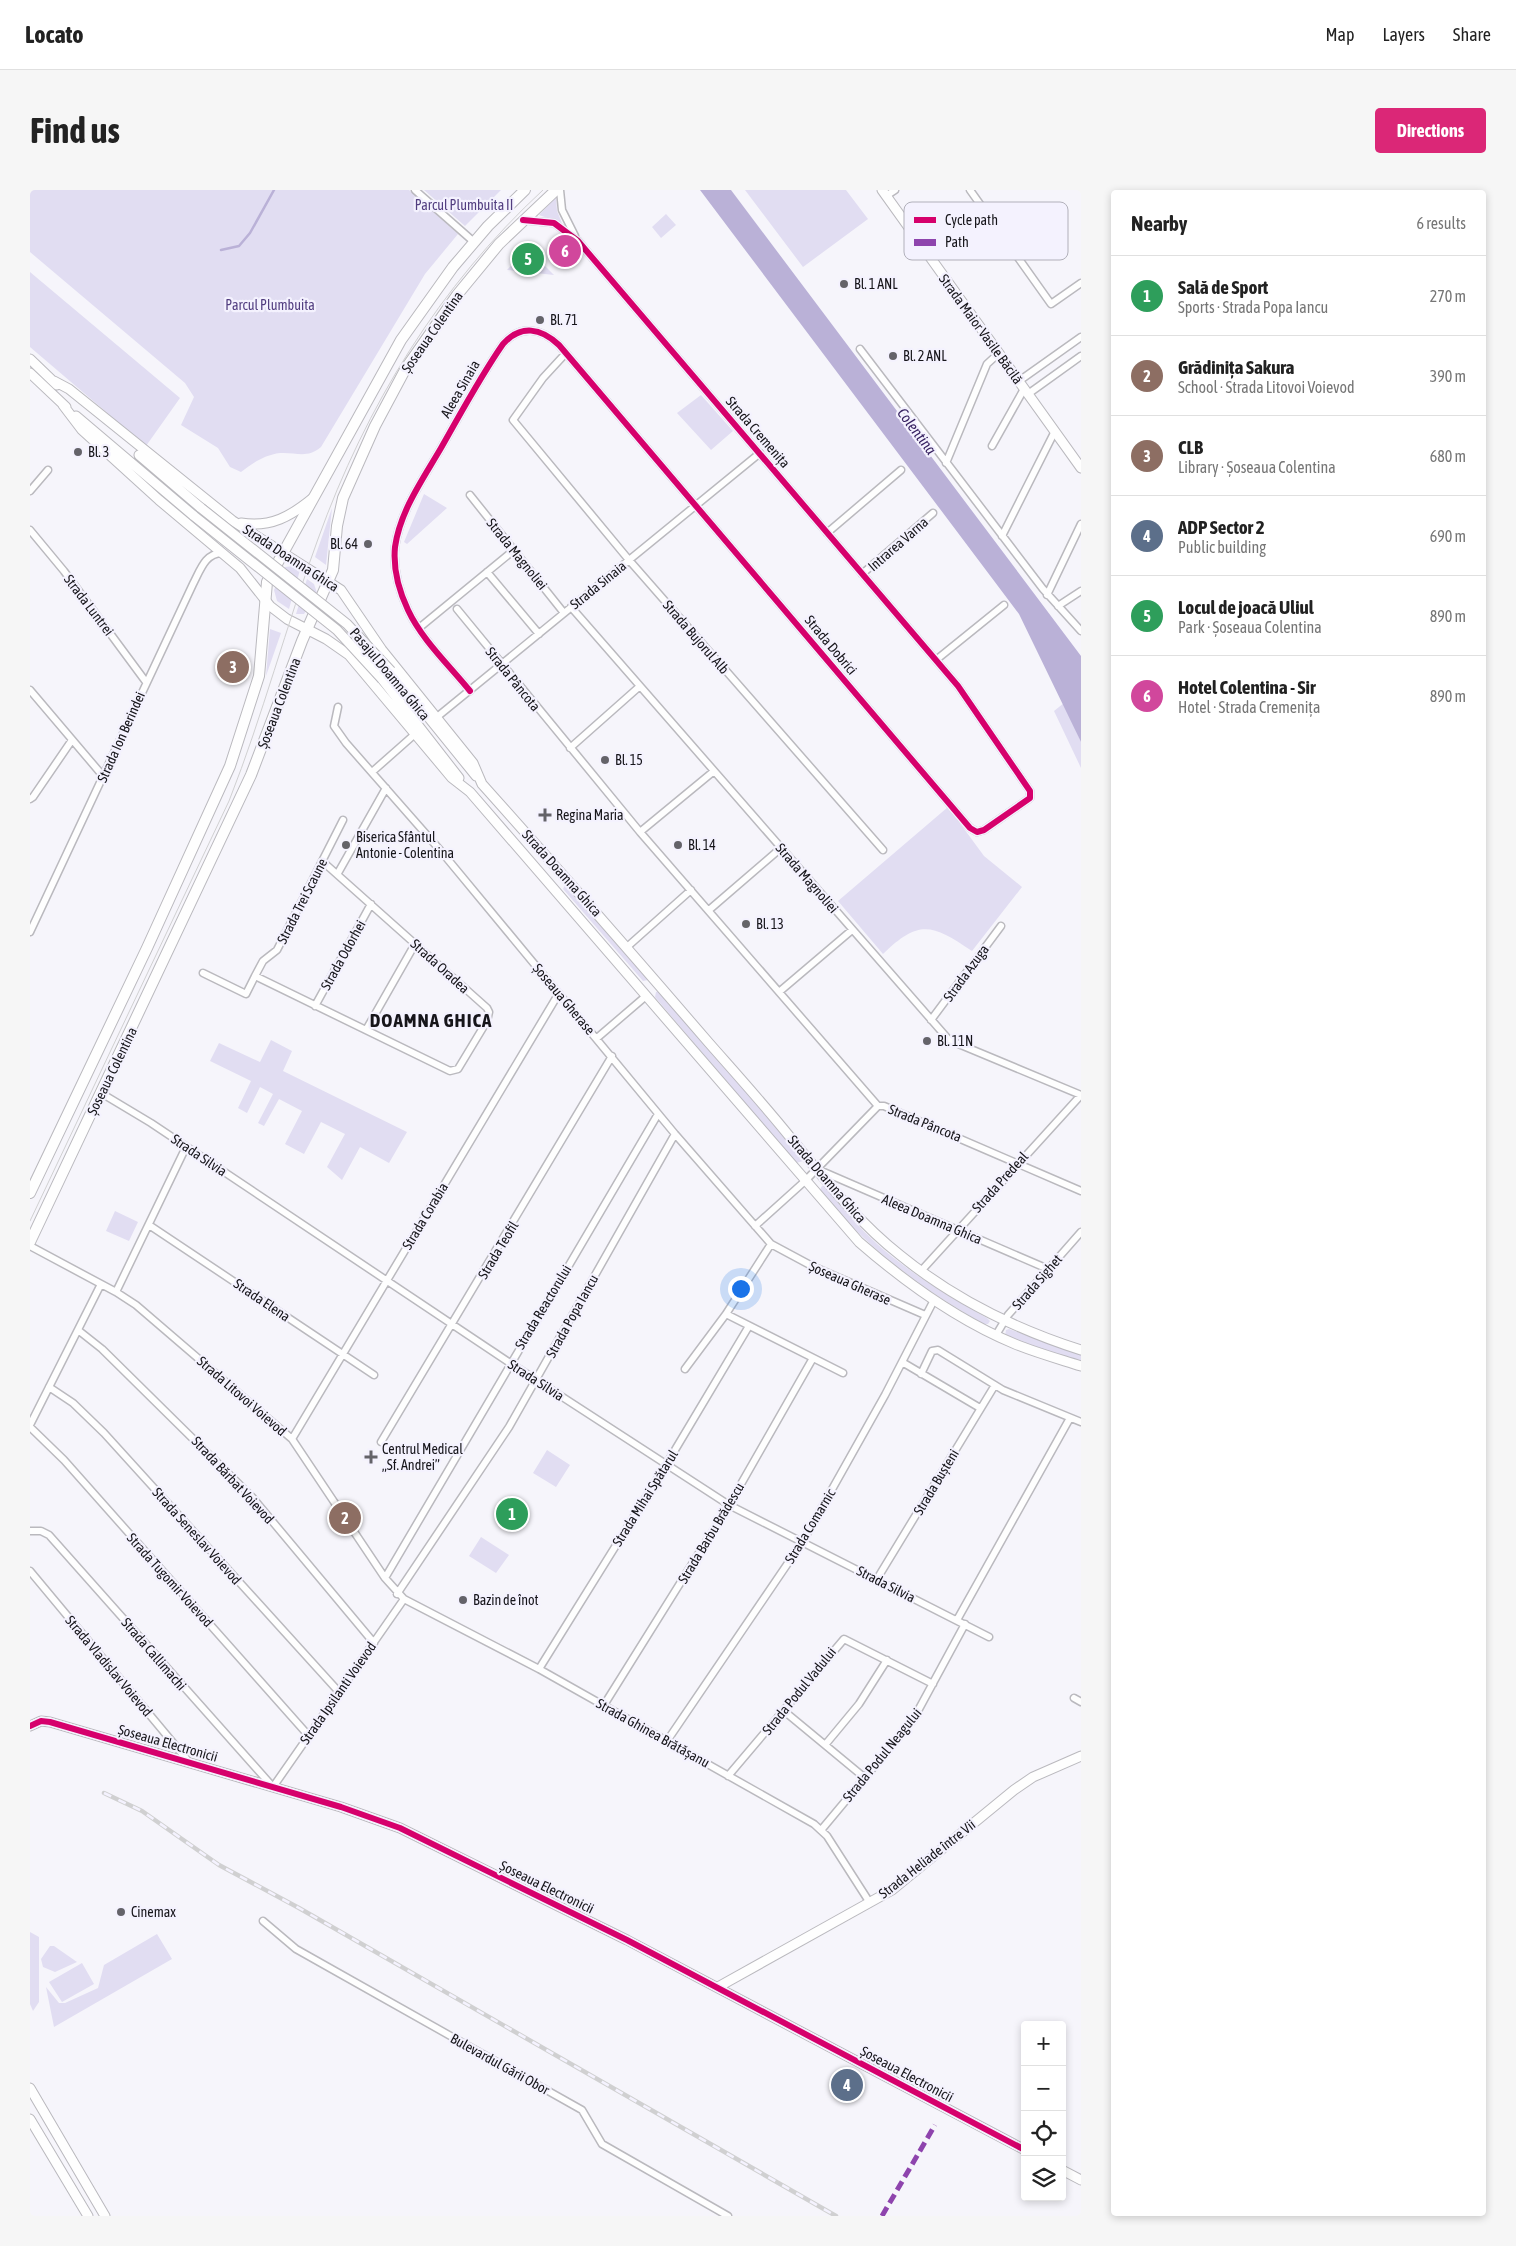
<!DOCTYPE html>
<html lang="en">
<head>
<meta charset="utf-8">
<style>
  :root { --surface:#fff; --page:#f6f6f6; --text:#222; --muted:#767676; --line:#e0e0e0; --accent:#db2777 }
  body { margin:0; font-family:"Asap Condensed",sans-serif; background:var(--page); color:var(--text) }
  .controls { position:absolute; right:15px; bottom:15px; display:grid; overflow:hidden; border-radius:5px; box-shadow:0 2px 8px #0003 }
  .controls button { width:45px; height:45px; display:grid; place-items:center; padding:0; border:0; border-bottom:1px solid var(--line); background:var(--surface); color:var(--text); font:25px sans-serif }
  .you { position:absolute; left:710px; top:1098px; width:18px; height:18px; margin:-12px; border:4px solid #fff; border-radius:50%; background:#1a73e8; box-shadow:0 0 0 8px #1a73e833 }
  .badge { display:grid; place-items:center; width:32px; height:32px; border-radius:50%; background:var(--accent); color:#fff; font-size:16px; font-weight:700 }
  .pin { position:absolute; translate:-50% -50%; border:2px solid #fff; box-shadow:0 1px 5px #0006 }
  .list { margin:0; padding:0; list-style:none }
  h2 { display:flex; justify-content:space-between; align-items:center; height:65px; margin:0; padding:0 20px; font-size:21px }
  h2 small { font-size:16px; font-weight:400; color:var(--muted) }
  .list li { display:grid; grid-template-columns:32px 1fr auto; gap:15px; align-items:center; box-sizing:border-box; height:80px; padding:0 20px; border-top:1px solid var(--line) }
  .list b { display:block; font-size:19px; white-space:nowrap }
  .list p { margin:0; font-size:16px; white-space:nowrap; color:var(--muted) }
  .list em { font-size:16px; font-style:normal; color:var(--muted) }
  .icon { flex:none; width:28px; height:28px; fill:none; stroke:currentColor; stroke-width:2; stroke-linecap:round; stroke-linejoin:round }
  .map { position:relative; flex:none; width:1051px; height:2026px; overflow:hidden; border-radius:5px }
  header { display:flex; align-items:center; gap:30px; box-sizing:border-box; height:70px; padding:0 25px; background:var(--surface); border-bottom:1px solid var(--line) }
  header strong { font-size:24px }
  nav { display:flex; gap:28px; margin-inline-start:auto; font-size:18px }
  .intro { display:flex; align-items:center; justify-content:space-between; box-sizing:border-box; height:120px; padding:0 30px }
  h1 { margin:0; font-size:35px }
  .button { padding:12px 22px; border-radius:5px; background:var(--accent); color:#fff; font-size:18px; font-weight:700 }
  main { display:flex; gap:30px; padding:0 30px }
  aside { flex:1; background:var(--surface); border-radius:5px; box-shadow:0 2px 8px #0003 }
  .map>svg:first-child { display:block }
</style>
</head>
<body>
<header>
<strong>Locato</strong>
<nav><a>Map</a><a>Layers</a><a>Share</a></nav>
</header>
<div class="intro"><h1>Find us</h1><a class="button">Directions</a></div>
<main>
<div class="map">
<svg width="1051" height="2026" viewBox="0 0 1051 2026">
  <rect width="100%" height="100%" fill="#f6f5fb"/>
  <!-- green -->
  <path fill="#e1ddf2" d="M0 0H379L428 44 395 84 291 257C277 269 266 262 250 263 234 265 223 273 211 282L200 277 188 258 151 235 164 207 155 193 0 62Z
    M394 0H471L435 36Z
    M715 0H816L838 29 773 77Z
    M526 7 527 21 532 33 509 25Z
    M636 24 646 35 631 48 622 37Z
    M497 58 524 85 477 80Z
    M0 82 150 208 116 256 0 157Z
    M671 205 703 241 681 260 647 223Z
    M394 304 417 318 377 354 374 352Z
    M302 318 296 375 285 367Z
    M264 376 270 380 259 419 247 411 244 400 255 377Z
    M277 389 284 394 287 403 274 424H266Z
    M240 439 251 443 236 486Z
    M1034 513 1051 552V578L1024 521Z
    M918 617 954 666 992 697 942 761C902 734 889 729 853 764L808 711Z
    M535 695 618 787V790L613 791 533 699Z
    M629 801 772 968 773 971 766 973 625 807 626 802Z
    M241 850 262 861 253 881 377 942 359 973 330 957 312 990 297 977 315 944 291 932 274 964 255 954 272 921 249 909 234 936 228 933 243 904 230 897 217 923 208 918 221 891 180 871 189 853 230 872Z
    M792 996H796C807 1009 817 1023 828 1035 863 1073 912 1103 957 1128L960 1131 958 1134H954C887 1096 840 1060 789 1001Z
    M85 1021 108 1032 99 1051 76 1041Z
    M979 1139 1051 1164V1172L975 1146 976 1140Z
    M517 1260 540 1275 526 1297 503 1283Z
    M451 1347 479 1365 466 1383 439 1366Z
    M0 1742 9 1747V1812L3 1821 0 1814Z
    M127 1744 142 1769 24 1837 16 1797 29 1813H35L68 1798 74 1775Z
    M20 1756H24L47 1772 25 1782 13 1777 11 1769Z
    M52 1773 64 1794 32 1812 19 1792Z"/>
  <!-- water -->
  <path fill="#bab1d7" d="M670 0H701L1051 466V552L989 424Z"/>
  <g fill="none" stroke-linecap="round" stroke-linejoin="round">
    <!-- stream -->
    <path stroke="#bab1d7" stroke-width="2.5" d="M191 60 209 56 220 43 244 0"/>
    <!-- street casing -->
    <g stroke="#bab9be" stroke-width="9">
      <path id="street" d="M385 0 444 52
        M530 0 532 20 545 46
        M940 0 1021 114 1051 93
        M856 6 865 0
        M830 159 1013 399 1051 441
        M536 163 513 188 483 230 599 370 853 660
        M989 191 1051 147
        M998 204 1051 166
        M962 256 994 199
        M916 273 957 174 969 163
        M0 301 18 280
        M440 305 534 423
        M0 340 34 381 116 492
        M797 343 871 280
        M972 346 1025 241
        M457 382 509 444
        M832 384 903 323
        M1017 405 1051 334
        M1028 416 1051 401
        M541 417 919 850 1051 905
        M427 419 610 642 848 916H854L1051 1001
        M389 438 484 360
        M906 470 974 415
        M0 500 73 586
        M440 501C419 475 392 450 378 420 369 401 363 378 365 357 370 321 393 289 411 258 431 223 450 187 473 154 491 134 511 138 529 155L940 638 947 642 954 640 1000 608V601L928 496 548 51 524 33 493 30
        M308 517 304 536 316 553 410 660 645 944 741 1054 782 1076 895 1125
        M407 527 730 263
        M540 558 610 496
        M342 582 385 544
        M0 609 3 607 42 550
        M610 642 684 581
        M308 683 356 598
        M679 720 751 658
        M0 742 163 394C170 381 175 363 192 363
        M597 757 661 700
        M173 783 216 804 225 786 420 881 428 879 457 831 459 822 457 818 292 671
        M225 786 233 771 247 760 313 630
        M749 802 822 740
        M285 816 341 714
        M901 830 971 736
        M336 840 385 754
        M567 848 616 806
        M71 903 121 933 480 1173 699 1315 959 1447
        M789 980 1018 1079
        M119 1035 344 1185
        M725 1036 775 991 848 916
        M0 1056 86 1102 106 1115 262 1249 355 1388 374 1409 509 1479 784 1634 797 1646 840 1713
        M891 1081 1051 905
        M86 1102 156 957
        M696 1124 813 1183
        M48 1140 72 1159 222 1307 344 1453
        M966 1145 978 1125 1051 1042
        M872 1172 950 1218
        M655 1179 696 1124 741 1054
        M891 1184 902 1161 908 1160 973 1200 1051 1232
        M19 1197 43 1213 74 1243 309 1502
        M0 1235 71 1094
        M0 1237 34 1270 278 1545
        M262 1249 529 803
        M351 1252 582 866
        M0 1341H11L19 1345 243 1597 374 1409
        M0 1381 159 1572
        M355 1388 628 924
        M847 1389 965 1195
        M367 1404 479 1237 645 944
        M927 1430 1040 1228
        M509 1479 636 1275 719 1136
        M1044 1508 1051 1512
        M574 1515 699 1315 783 1168
        M754 1521 835 1588
        M637 1551 773 1351 855 1205 904 1110
        M795 1555 829 1514 857 1470
        M698 1586 814 1449 903 1494
        M792 1639 883 1530 935 1434
        M233 1731 266 1759 552 1920 572 1954 698 2026"/>
    </g>
    <!-- secondary casing -->
    <g stroke="#bab9be" stroke-width="11">
      <path id="secondary" d="M852 0 1051 278
        M0 169 27 195
        M0 183 36 217
        M24 191 39 199 203 331 311 400 352 460 443 573 452 594C529 680 604 766 679 853 708 886 737 918 764 952 797 992 829 1033 870 1065 924 1109 985 1139 1051 1160
        M33 215 52 240 129 310 210 378 240 416 257 429 296 449 319 465 422 588 440 602 829 1052C876 1093 927 1130 985 1154 1007 1163 1029 1169 1051 1176
        M46 226 164 326
        M109 265 171 318
        M211 333C241 338 261 326 283 308
        M361 481 446 586
        M352 489 429 588
        M0 1536 11 1531 20 1532 311 1617 370 1638 597 1750 995 1960
        M688 1797 862 1700 984 1600 1003 1587 1051 1566
        M0 1898 75 2026
        M0 1929 58 2026
        M1032 1980 1051 1990"/>
    </g>
    <!-- primary casing -->
    <g stroke="#bab9be" stroke-width="12">
      <path id="primary" d="M0 1003 117 758 200 576 229 486 237 392 371 150 423 77 458 36 495 0
        M0 1052 221 585 272 451 303 380 307 336 313 308 345 236 376 178 427 105 469 54 526 0"/>
    </g>
    <!-- street -->
    <use href="#street" stroke="#fefefe" stroke-width="6"/>
    <!-- secondary -->
    <use href="#secondary" stroke="#fefefe" stroke-width="9"/>
    <!-- primary -->
    <use href="#primary" stroke="#fefefe" stroke-width="10"/>
    <!-- tram -->
    <path stroke="#d0d0d1" stroke-width="1" d="M0 1031 199 611C233 525 256 436 288 349 336 216 409 96 513 0"/>
    <!-- rail casing -->
    <g stroke="#d0d0d1" stroke-width="4.5">
      <path id="rail" d="M74 1603 112 1621 189 1675 269 1718 806 2026"/>
    </g>
    <!-- rail -->
    <use href="#rail" stroke="#f4f2fe" stroke-width="2.5" stroke-dasharray="8" stroke-linecap="butt"/>
    <!-- secondary-bridge casing -->
    <g stroke="#bab9be" stroke-width="11" stroke-linecap="butt">
      <path id="secondary-bridge" d="M171 318 317 434 361 481
        M164 326 307 440 352 489"/>
    </g>
    <!-- secondary-bridge -->
    <use href="#secondary-bridge" stroke="#fefefe" stroke-width="9"/>
    <!-- quiet -->
    <path stroke="#8e44ad" stroke-width="5" stroke-dasharray="10 5" stroke-linecap="butt" d="M852 2026 905 1935"/>
    <!-- cycleway casing -->
    <g stroke="#f4f2fe" stroke-width="9">
      <path id="cycleway" d="M440 501C419 475 392 450 378 420 369 401 363 378 365 357 370 321 393 289 411 258 431 223 450 187 473 154 491 134 511 138 529 155L940 638 947 642 954 640 1000 608V601L928 496 548 51 524 33 493 30
        M0 1536 11 1531 20 1532 311 1617 370 1638 597 1750 995 1960"/>
    </g>
    <!-- cycleway -->
    <use href="#cycleway" stroke="#d6006c" stroke-width="6"/>
  </g>
  <!-- markers -->
  <g fill="#646369" stroke="#f4f2fe" stroke-width="2">
    <circle cx="814" cy="94" r="5"/>
    <circle cx="510" cy="130" r="5"/>
    <circle cx="863" cy="166" r="5"/>
    <circle cx="48" cy="262" r="5"/>
    <circle cx="338" cy="354" r="5"/>
    <circle cx="575" cy="570" r="5"/>
    <path d="M512.5 617.5h5v5h5v5h-5v5h-5v-5h-5v-5h5z"/>
    <circle cx="316" cy="655" r="5"/>
    <circle cx="648" cy="655" r="5"/>
    <circle cx="716" cy="734" r="5"/>
    <circle cx="897" cy="851" r="5"/>
    <path d="M338.5 1259.5h5v5h5v5h-5v5h-5v-5h-5v-5h5z"/>
    <circle cx="433" cy="1410" r="5"/>
    <circle cx="91" cy="1722" r="5"/>
  </g>
  <g text-anchor="middle" dominant-baseline="central" stroke-width="4.5" stroke-linejoin="round" paint-order="stroke">
    <!-- park labels -->
    <g font-size="14" fill="#523e80" stroke="#f4f2fe">
      <text x="434" y="15">Parcul Plumbuita II</text>
      <text x="240" y="115">Parcul Plumbuita</text>
    </g>
    <!-- poi labels -->
    <g font-size="14" fill="#16151a" stroke="#f4f2fe" text-anchor="start">
      <text x="824" y="94">Bl. 1 ANL</text>
      <text x="520" y="130">Bl. 71</text>
      <text x="873" y="166">Bl. 2 ANL</text>
      <text x="58" y="262">Bl. 3</text>
      <text x="328" y="354" text-anchor="end">Bl. 64</text>
      <text x="585" y="570">Bl. 15</text>
      <text x="526" y="625">Regina Maria</text>
      <text x="326" y="647">Biserica Sfântul<tspan x="326" dy="16">Antonie - Colentina</tspan></text>
      <text x="658" y="655">Bl. 14</text>
      <text x="726" y="734">Bl. 13</text>
      <text x="907" y="851">Bl. 11N</text>
      <text x="352" y="1259">Centrul Medical<tspan x="352" dy="16">„Sf. Andrei”</tspan></text>
      <text x="443" y="1410">Bazin de înot</text>
      <text x="101" y="1722">Cinemax</text>
    </g>
    <!-- street labels -->
    <g font-size="14" fill="#16151a" stroke="#f4f2fe">
      <text transform="translate(951 139) rotate(54)">Strada Maior Vasile Băcilă</text>
      <text transform="translate(402 142) rotate(-55)">Șoseaua Colentina</text>
      <text transform="translate(430 199) rotate(-60)">Aleea Sinaia</text>
      <text transform="translate(728 242) rotate(49)">Strada Cremenița</text>
      <text transform="translate(868 354) rotate(-41)">Intrarea Varna</text>
      <text transform="translate(487 364) rotate(51)">Strada Magnoliei</text>
      <text transform="translate(261 368) rotate(33)">Strada Doamna Ghica</text>
      <text transform="translate(568 395) rotate(-39)">Strada Sinaia</text>
      <text transform="translate(59 415) rotate(53)">Strada Luntrei</text>
      <text transform="translate(666 447) rotate(49)">Strada Bujorul Alb</text>
      <text transform="translate(801 455) rotate(50)">Strada Dobrici</text>
      <text transform="translate(360 484) rotate(50)">Pasajul Doamna Ghica</text>
      <text transform="translate(483 489) rotate(51)">Strada Pâncota</text>
      <text transform="translate(249 513) rotate(-69)">Șoseaua Colentina</text>
      <text transform="translate(91 547) rotate(-66)">Strada Ion Berindei</text>
      <text transform="translate(532 683) rotate(48)">Strada Doamna Ghica</text>
      <text transform="translate(777 688) rotate(49)">Strada Magnoliei</text>
      <text transform="translate(272 711) rotate(-63)">Strada Trei Scaune</text>
      <text transform="translate(313 765) rotate(-61)">Strada Odorhei</text>
      <text transform="translate(410 776) rotate(42)">Strada Oradea</text>
      <text transform="translate(936 783) rotate(-54)">Strada Azuga</text>
      <text transform="translate(534 809) rotate(50)">Șoseaua Gherase</text>
      <text transform="translate(82 881) rotate(-64)">Șoseaua Colentina</text>
      <text transform="translate(895 933) rotate(22)">Strada Pâncota</text>
      <text transform="translate(169 965) rotate(34)">Strada Silvia</text>
      <text transform="translate(797 989) rotate(49)">Strada Doamna Ghica</text>
      <text transform="translate(970 992) rotate(-48)">Strada Predeal</text>
      <text transform="translate(395 1026) rotate(-59)">Strada Corabia</text>
      <text transform="translate(902 1029) rotate(23)">Aleea Doamna Ghica</text>
      <text transform="translate(468 1060) rotate(-59)">Strada Teofil</text>
      <text transform="translate(1007 1092) rotate(-49)">Strada Sighet</text>
      <text transform="translate(820 1093) rotate(24)">Șoseaua Gherase</text>
      <text transform="translate(232 1110) rotate(34)">Strada Elena</text>
      <text transform="translate(513 1117) rotate(-59)">Strada Reactorului</text>
      <text transform="translate(542 1126) rotate(-61)">Strada Popa Iancu</text>
      <text transform="translate(506 1190) rotate(33)">Strada Silvia</text>
      <text transform="translate(212 1206) rotate(41)">Strada Litovoi Voievod</text>
      <text transform="translate(203 1290) rotate(47)">Strada Bărbat Voievod</text>
      <text transform="translate(906 1292) rotate(-59)">Strada Bușteni</text>
      <text transform="translate(615 1308) rotate(-58)">Strada Mihai Spătarul</text>
      <text transform="translate(780 1336) rotate(-59)">Strada Comarnic</text>
      <text transform="translate(681 1343) rotate(-59)">Strada Barbu Brădescu</text>
      <text transform="translate(167 1346) rotate(48)">Strada Seneslav Voievod</text>
      <text transform="translate(140 1390) rotate(48)">Strada Tugomir Voievod</text>
      <text transform="translate(856 1394) rotate(27)">Strada Silvia</text>
      <text transform="translate(124 1464) rotate(49)">Strada Callimachi</text>
      <text transform="translate(79 1476) rotate(50)">Strada Vladislav Voievod</text>
      <text transform="translate(769 1501) rotate(-51)">Strada Podul Vadului</text>
      <text transform="translate(308 1503) rotate(-55)">Strada Ipsilanti Voievod</text>
      <text transform="translate(623 1543) rotate(29)">Strada Ghinea Brătășanu</text>
      <text transform="translate(138 1553) rotate(16)">Șoseaua Electronicii</text>
      <text transform="translate(852 1565) rotate(-51)">Strada Podul Neagului</text>
      <text transform="translate(897 1669) rotate(-38)">Strada Heliade între Vii</text>
      <text transform="translate(517 1697) rotate(26)">Șoseaua Electronicii</text>
      <text transform="translate(470 1874) rotate(29)">Bulevardul Gării Obor</text>
      <text transform="translate(877 1884) rotate(28)">Șoseaua Electronicii</text>
    </g>
    <!-- water labels -->
    <g font-size="15" font-style="italic" fill="#372261" stroke="#f4f2fe">
      <text transform="translate(887 241) rotate(53)">Colentina</text>
    </g>
    <!-- district labels -->
    <g font-size="19" font-weight="bold" letter-spacing="1" fill="#16151a" stroke="#f4f2fe">
      <text x="401" y="830">DOAMNA GHICA</text>
    </g>
  </g>
  <!-- legend -->
  <rect x="874" y="12" width="164" height="58" rx="8" fill="#f4f2fe" stroke="#b1b0ba" stroke-width="1"/>
  <rect x="884" y="27" width="22" height="6" fill="#d6006c"/>
  <rect x="884" y="49" width="22" height="7" fill="#8e44ad"/>
  <g font-size="14" fill="#16151a">
    <text x="915" y="35">Cycle path</text>
    <text x="915" y="57">Path</text>
  </g>
</svg>
<div class="controls">
<button>+</button>
<button>−</button>
<button><svg class="icon" aria-label="locate" viewBox="0 0 24 24"><circle cx="12" cy="12" r="6"/><path d="M12 2v4M12 18v4M2 12h4M18 12h4"/></svg></button>
<button><svg class="icon" aria-label="layers" viewBox="0 0 24 24"><path d="M12 4l9 5-9 5-9-5zM3 14l9 5 9-5"/></svg></button>
</div>
<div class="you"></div>
<div class="pin badge" style="left:482px;top:1324px;background:#2e9e5b">1</div>
<div class="pin badge" style="left:315px;top:1328px;background:#8d6e63">2</div>
<div class="pin badge" style="left:203px;top:477px;background:#8d6e63">3</div>
<div class="pin badge" style="left:817px;top:1895px;background:#5c6f8a">4</div>
<div class="pin badge" style="left:498px;top:69px;background:#2e9e5b">5</div>
<div class="pin badge" style="left:535px;top:61px;background:#d1479c">6</div>
</div>
<aside>
<h2>Nearby<small>6 results</small></h2>
<ul class="list">
<li><span class="badge" style="background:#2e9e5b">1</span><div><b>Sală de Sport</b><p>Sports · Strada Popa Iancu</p></div><em>270 m</em></li>
<li><span class="badge" style="background:#8d6e63">2</span><div><b>Grădinița Sakura</b><p>School · Strada Litovoi Voievod</p></div><em>390 m</em></li>
<li><span class="badge" style="background:#8d6e63">3</span><div><b>CLB</b><p>Library · Șoseaua Colentina</p></div><em>680 m</em></li>
<li><span class="badge" style="background:#5c6f8a">4</span><div><b>ADP Sector 2</b><p>Public building</p></div><em>690 m</em></li>
<li><span class="badge" style="background:#2e9e5b">5</span><div><b>Locul de joacă Uliul</b><p>Park · Șoseaua Colentina</p></div><em>890 m</em></li>
<li><span class="badge" style="background:#d1479c">6</span><div><b>Hotel Colentina - Sir</b><p>Hotel · Strada Cremenița</p></div><em>890 m</em></li>
</ul>
</aside>
</main>
</body>
</html>
